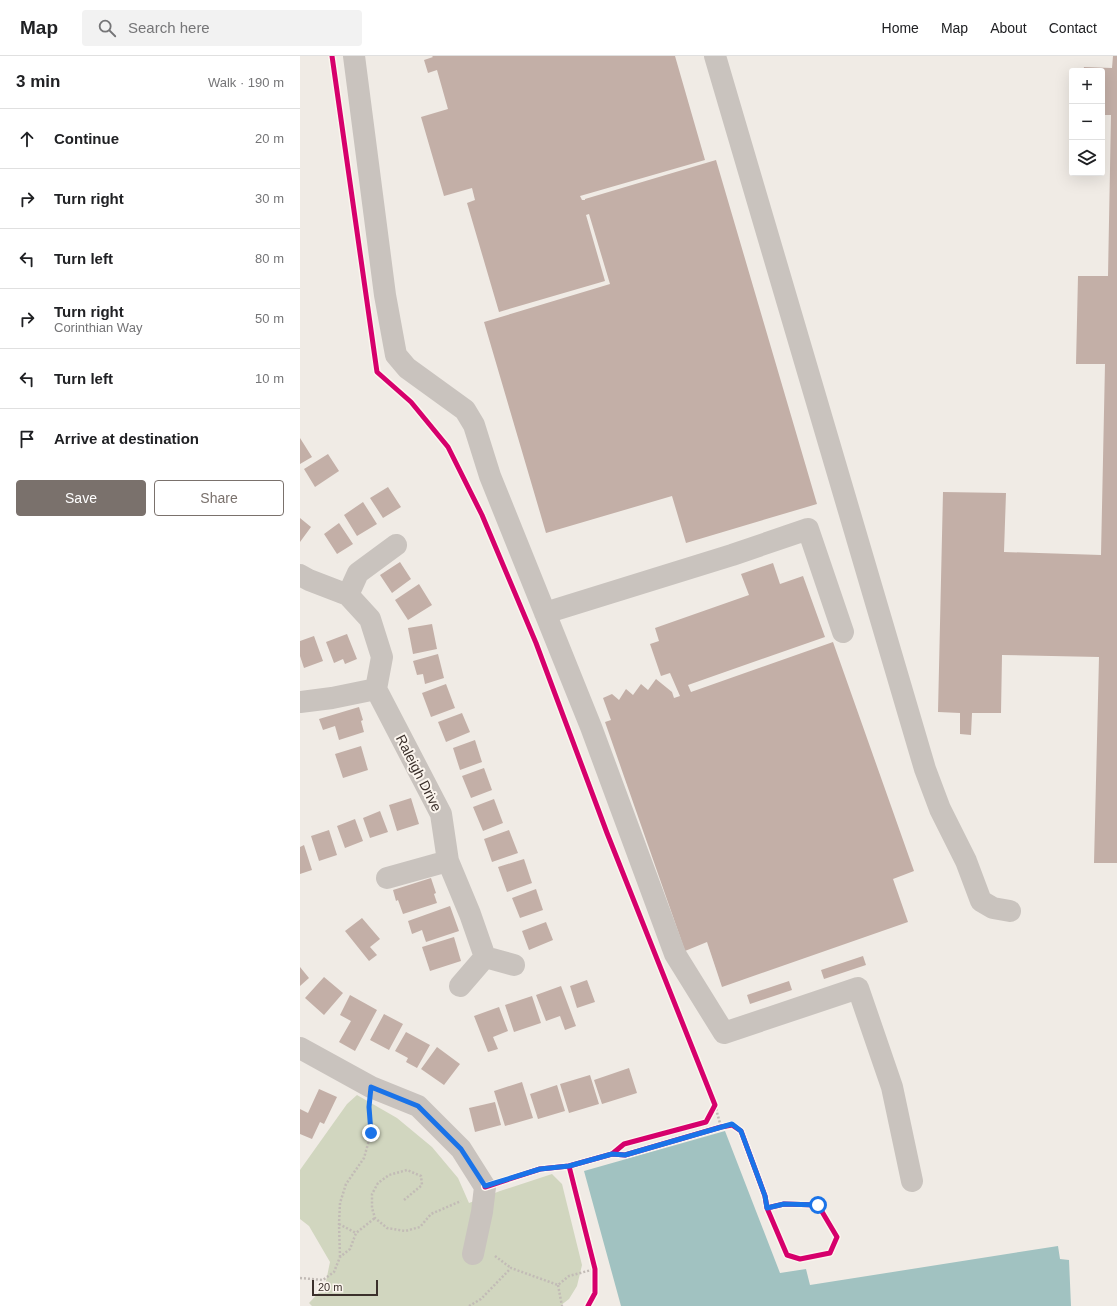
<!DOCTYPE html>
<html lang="en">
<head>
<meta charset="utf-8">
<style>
  :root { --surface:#fff; --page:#f2f2f2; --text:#202124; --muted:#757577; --line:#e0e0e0; --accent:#7a716c }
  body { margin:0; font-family:Arial,sans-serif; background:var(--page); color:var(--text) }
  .controls { position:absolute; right:12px; top:12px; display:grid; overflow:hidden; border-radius:4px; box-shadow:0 4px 16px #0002 }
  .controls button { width:36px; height:36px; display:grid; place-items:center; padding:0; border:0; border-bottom:1px solid var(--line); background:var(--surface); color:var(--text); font:20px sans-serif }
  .scale { position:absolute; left:12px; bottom:10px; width:66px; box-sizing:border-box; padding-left:4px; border:2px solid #3b302b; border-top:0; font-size:11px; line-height:14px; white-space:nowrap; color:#3b302b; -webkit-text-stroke:3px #fbf5ee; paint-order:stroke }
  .stop { position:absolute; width:12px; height:12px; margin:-9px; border:3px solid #1a73e8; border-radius:50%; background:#fff }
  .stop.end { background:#1a73e8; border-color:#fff; box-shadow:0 1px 4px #0008 }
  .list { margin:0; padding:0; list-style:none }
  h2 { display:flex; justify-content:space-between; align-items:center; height:52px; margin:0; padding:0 16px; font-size:17px }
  h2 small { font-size:13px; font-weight:400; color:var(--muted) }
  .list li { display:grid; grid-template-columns:26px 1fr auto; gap:12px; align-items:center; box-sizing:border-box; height:60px; padding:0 16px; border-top:1px solid var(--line) }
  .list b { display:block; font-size:15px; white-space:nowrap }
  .list p { margin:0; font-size:13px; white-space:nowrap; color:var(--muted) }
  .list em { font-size:13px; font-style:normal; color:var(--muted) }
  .actions { display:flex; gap:8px; padding:12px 16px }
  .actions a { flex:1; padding:9px 0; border:1px solid var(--accent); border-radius:4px; text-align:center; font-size:14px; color:var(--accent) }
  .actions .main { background:var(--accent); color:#fff }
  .icon { flex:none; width:22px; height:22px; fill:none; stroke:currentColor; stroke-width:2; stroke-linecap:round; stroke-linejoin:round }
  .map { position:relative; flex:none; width:817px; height:1250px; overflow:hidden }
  header { display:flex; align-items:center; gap:24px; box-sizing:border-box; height:56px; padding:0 20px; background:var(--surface); border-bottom:1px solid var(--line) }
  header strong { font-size:19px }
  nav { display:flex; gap:22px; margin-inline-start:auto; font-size:14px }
  .search { width:280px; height:36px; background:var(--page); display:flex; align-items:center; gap:10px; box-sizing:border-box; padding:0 14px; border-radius:4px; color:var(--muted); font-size:15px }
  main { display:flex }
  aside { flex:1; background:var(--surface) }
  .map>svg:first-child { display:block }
</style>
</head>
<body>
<header>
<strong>Map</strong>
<div class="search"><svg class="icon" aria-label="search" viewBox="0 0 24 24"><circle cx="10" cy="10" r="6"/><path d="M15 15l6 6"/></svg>Search here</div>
<nav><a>Home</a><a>Map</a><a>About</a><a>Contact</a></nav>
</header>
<main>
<aside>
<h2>3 min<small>Walk · 190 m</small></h2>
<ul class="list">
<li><svg class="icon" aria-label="ahead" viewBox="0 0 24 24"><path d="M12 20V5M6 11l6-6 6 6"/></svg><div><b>Continue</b></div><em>20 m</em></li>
<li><svg class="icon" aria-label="right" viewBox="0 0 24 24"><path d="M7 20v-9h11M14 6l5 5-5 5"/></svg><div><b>Turn right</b></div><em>30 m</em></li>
<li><svg class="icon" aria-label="left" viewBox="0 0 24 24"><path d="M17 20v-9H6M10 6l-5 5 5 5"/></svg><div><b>Turn left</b></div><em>80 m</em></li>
<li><svg class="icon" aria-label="right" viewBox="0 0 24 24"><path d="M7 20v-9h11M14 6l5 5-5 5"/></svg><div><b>Turn right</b><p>Corinthian Way</p></div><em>50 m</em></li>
<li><svg class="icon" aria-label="left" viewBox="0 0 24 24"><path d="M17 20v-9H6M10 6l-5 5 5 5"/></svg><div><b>Turn left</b></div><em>10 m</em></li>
<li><svg class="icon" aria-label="arrive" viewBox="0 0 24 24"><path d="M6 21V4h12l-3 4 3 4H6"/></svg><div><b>Arrive at destination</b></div></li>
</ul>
<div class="actions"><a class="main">Save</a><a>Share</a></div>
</aside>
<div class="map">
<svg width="817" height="1250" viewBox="0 0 817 1250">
  <rect width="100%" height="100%" fill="#f0ebe5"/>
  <!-- green -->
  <path fill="#d1d6bf" d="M57 1039 97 1062 132 1091 158 1122 169 1147 200 1135 252 1118 262 1128 282 1209 277 1230 269 1243 260 1250H12L9 1247 25 1230 30 1206 9 1170 0 1163V1114L47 1048Z"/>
  <!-- water -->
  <path fill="#a1c2c1" d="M425 1075 480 1217 506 1213 510 1229 758 1190 760 1203 769 1204 771 1250H321L284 1115Z"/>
  <!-- building -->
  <path fill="#c3afa7" d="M132 0H375L405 104 280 140 282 144H285V143L416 104 517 448 386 487 372 440 246 477 184 266 310 228 289 158 286 159 305 225 199 256 167 147 175 144 172 132 144 140 121 61 148 53 137 14 128 17 124 4 133 1Z
    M813 0H817V807H794L799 601 702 599 701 657H672L671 679 660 678V657L638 656 643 436 706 437 704 496 801 499 805 308H776L778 220H808L811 59H802V15H783L784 11 812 12Z
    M0 382 12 401 0 408Z
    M28 398 39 415 15 431 4 413Z
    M88 431 101 451 83 462 70 442Z
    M63 446 77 468 57 480 44 459Z
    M0 462 11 471 0 486Z
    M39 467 53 488 37 498 24 478Z
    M100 506 111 523 92 537 80 519Z
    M473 507 480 528 503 520 525 581 388 629 391 636 533 586 614 815 593 823 608 866 422 931 407 886 385 895 305 666 311 664 303 642 312 638 319 644 326 633 333 639 341 628 348 634 356 623 372 636 374 642 380 640 370 617 361 620 350 588 359 585 355 572 449 539 441 518Z
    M119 528 132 549 108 564 95 544Z
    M132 568 137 593 113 598 108 572Z
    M47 578 57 603 45 608 43 603 34 607 26 586Z
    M14 580 23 605 4 612 0 600V585Z
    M138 598 144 622 125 628 123 618 117 619 113 605Z
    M146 628 155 652 131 661 122 637Z
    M59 651 63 664 61 665 64 676 39 684 35 670 23 674 19 663Z
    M162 657 170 676 146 686 138 666Z
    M175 684 182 706 160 714 153 692Z
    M61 690 68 714 43 722 35 698Z
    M184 712 192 734 171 742 162 720Z
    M111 742 119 768 97 775 89 749Z
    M194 743 203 767 183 775 173 751Z
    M80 755 88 776 70 782 63 762Z
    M55 763 63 785 45 792 37 770Z
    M29 774 37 799 19 805 11 780Z
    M209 774 218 797 192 806 184 783Z
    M4 789 12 814 0 818V791Z
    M224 803 232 827 207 836 198 811Z
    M131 822 136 837 134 838 137 847 103 858 98 844 96 845 93 834Z
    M236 833 243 854 220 862 212 842Z
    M150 850 159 875 126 886 122 874 112 878 108 865Z
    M62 862 80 883 70 891 77 899 69 905 45 875Z
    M246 866 253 884 229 894 222 875Z
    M154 881 161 905 130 915 122 891Z
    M563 900 566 909 524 923 521 914Z
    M0 911 9 922 0 930Z
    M24 921 43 937 24 959 5 942Z
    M287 924 295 946 277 952 270 930Z
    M489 925 492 934 450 948 447 939Z
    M261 930 276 970 265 974 260 960 246 965 236 939Z
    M50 939 77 954 55 995 39 986 51 965 40 959Z
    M232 940 241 967 214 976 205 949Z
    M199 951 208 975 193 981 198 993 188 996 174 960Z
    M84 958 103 968 89 994 70 984Z
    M106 976 130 989 117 1012 106 1006 108 1002 95 995Z
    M137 991 160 1008 144 1029 121 1013Z
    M329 1012 337 1037 302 1048 294 1024Z
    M290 1019 299 1048 269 1057 260 1028Z
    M222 1026 233 1062 205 1070 194 1035Z
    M257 1029 265 1055 238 1063 230 1038Z
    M19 1033 37 1041 24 1068 20 1066 12 1083 0 1078V1053L8 1057Z
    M195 1046 201 1069 175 1076 169 1052Z"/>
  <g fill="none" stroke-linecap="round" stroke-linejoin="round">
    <!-- path -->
    <path stroke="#c2bbb6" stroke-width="2.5" stroke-dasharray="2 2" stroke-linecap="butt" d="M415 1049 421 1071
      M104 1144 122 1129 121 1120 107 1114 89 1119 78 1127 72 1138V1152L75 1162 87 1172 105 1175 120 1171 131 1158 161 1145
      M39 1168 56 1177
      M195 1200 211 1212
      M40 1201 39 1168 40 1147 46 1128 64 1102 71 1077 69 1053
      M0 1222 23 1224 34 1216 40 1201 50 1193 56 1177 75 1162
      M258 1229 262 1250
      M169 1250 181 1243 211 1212 258 1229 269 1220 295 1213"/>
    <!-- minor -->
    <path stroke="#c9c3be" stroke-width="22" d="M54 0 85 239 96 299 107 312 165 354 174 369 190 420 291 671 375 898 424 977 558 932 592 1031 612 1125
      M415 0 625 713 640 753 666 805 681 845 693 852 710 855
      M0 519 9 524 48 539 70 563 82 601 76 633 141 758 148 805 170 858 185 901 160 930
      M48 539 58 517 96 489
      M245 557 432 499 508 473 543 576
      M0 646 32 642 76 633
      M87 822 148 805
      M185 901 214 909
      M0 992 71 1031 118 1050 161 1093 185 1131 182 1156 173 1198"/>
    <!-- cycleway casing -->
    <g stroke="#fbf5ee" stroke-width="8">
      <path id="cycleway" d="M32 0 77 316 111 346 148 391 182 459 236 587 307 777 415 1049 406 1066 324 1088 312 1098 269 1110 295 1213V1237L288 1250
        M312 1098 325 1099 421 1071 432 1069 441 1075 465 1140 467 1152
        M185 1131 240 1113 269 1110
        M484 1148 518 1149 537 1181 530 1197 500 1203 487 1199 467 1152Z"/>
    </g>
    <!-- cycleway -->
    <use href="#cycleway" stroke="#d6006c" stroke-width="5"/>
  </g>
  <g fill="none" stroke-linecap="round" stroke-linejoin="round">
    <!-- route -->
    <path stroke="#1a73e8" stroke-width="5" d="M71 1077 69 1051 71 1031 118 1050 161 1093 185 1130 240 1113 269 1110 312 1098 325 1099 432 1068 441 1075 465 1140 467 1152 484 1148 518 1149"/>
  </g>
  <g text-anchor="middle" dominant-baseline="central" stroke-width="4" stroke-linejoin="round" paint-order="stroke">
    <!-- street labels -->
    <g font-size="14" fill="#3b302b" stroke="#fbf5ee">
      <text transform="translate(119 717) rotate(63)">Raleigh Drive</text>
    </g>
  </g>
</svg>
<div class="controls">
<button>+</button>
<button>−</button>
<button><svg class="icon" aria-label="layers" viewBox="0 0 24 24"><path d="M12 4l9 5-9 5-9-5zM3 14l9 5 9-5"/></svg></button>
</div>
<div class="scale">20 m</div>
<div class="stop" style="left:518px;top:1149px"></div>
<div class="stop end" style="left:71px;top:1077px"></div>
</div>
</main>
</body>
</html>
